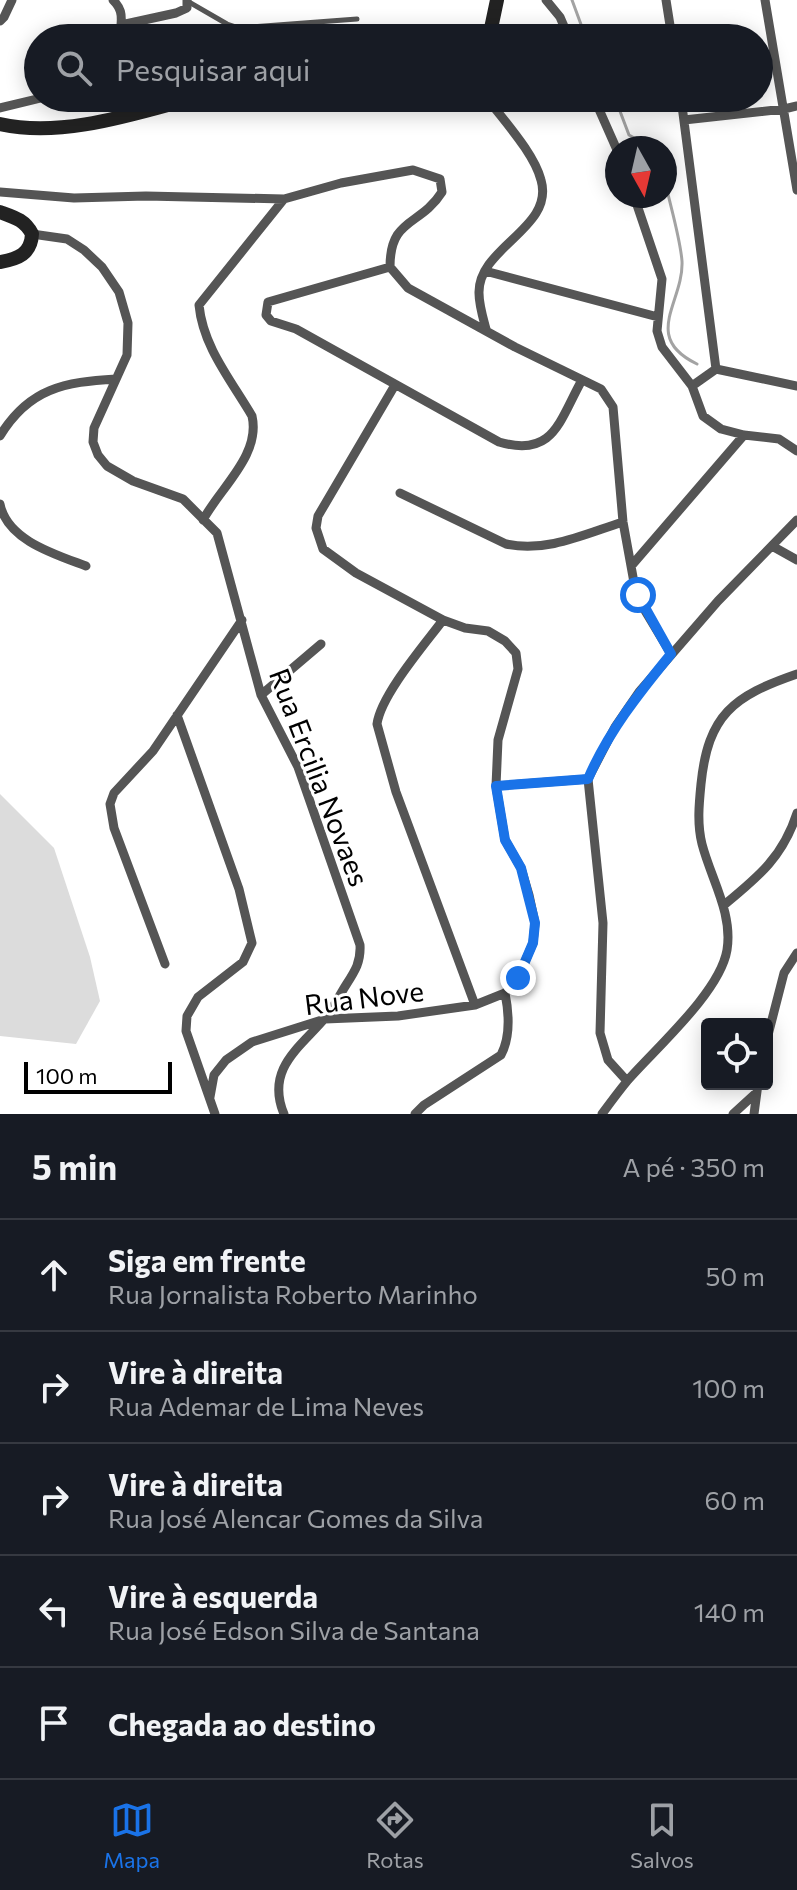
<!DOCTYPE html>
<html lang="pt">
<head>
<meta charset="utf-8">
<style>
  :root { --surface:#171b24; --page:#242831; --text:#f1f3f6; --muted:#9ea1a6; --line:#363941; --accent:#1a73e8 }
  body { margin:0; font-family:Commissioner,sans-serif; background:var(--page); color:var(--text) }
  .controls { position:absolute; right:24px; bottom:24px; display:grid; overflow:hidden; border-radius:8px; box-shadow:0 4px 20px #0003 }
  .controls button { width:72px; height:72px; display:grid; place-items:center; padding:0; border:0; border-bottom:2px solid var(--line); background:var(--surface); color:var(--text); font:40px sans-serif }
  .compass { position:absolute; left:605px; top:136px; width:72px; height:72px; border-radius:50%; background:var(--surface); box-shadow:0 4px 20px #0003; rotate:172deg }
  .scale { position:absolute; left:24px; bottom:20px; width:148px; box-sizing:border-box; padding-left:8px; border:4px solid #000; border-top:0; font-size:22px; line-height:28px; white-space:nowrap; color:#000; -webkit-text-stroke:6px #fff; paint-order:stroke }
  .stop { position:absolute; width:24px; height:24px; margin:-18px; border:6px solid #1a73e8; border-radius:50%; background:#fff }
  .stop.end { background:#1a73e8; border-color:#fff; box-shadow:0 2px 8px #0008 }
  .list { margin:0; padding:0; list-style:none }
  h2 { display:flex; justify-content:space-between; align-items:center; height:104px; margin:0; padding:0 32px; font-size:34px }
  h2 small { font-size:26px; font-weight:400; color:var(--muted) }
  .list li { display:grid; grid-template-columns:52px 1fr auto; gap:24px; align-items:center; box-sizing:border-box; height:112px; padding:0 32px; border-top:2px solid var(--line) }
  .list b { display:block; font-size:30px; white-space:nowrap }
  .list p { margin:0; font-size:26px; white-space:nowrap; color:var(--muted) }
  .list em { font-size:26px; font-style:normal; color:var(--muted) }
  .icon { flex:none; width:44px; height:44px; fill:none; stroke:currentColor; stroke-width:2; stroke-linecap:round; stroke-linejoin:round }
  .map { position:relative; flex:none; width:797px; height:1114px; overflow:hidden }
  .search { position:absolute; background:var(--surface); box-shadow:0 4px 20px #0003; left:24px; right:24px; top:24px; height:88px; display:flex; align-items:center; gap:20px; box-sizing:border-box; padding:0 28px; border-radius:44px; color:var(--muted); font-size:30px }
  .sheet { height:664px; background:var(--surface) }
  nav { display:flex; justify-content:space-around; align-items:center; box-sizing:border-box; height:112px; border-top:2px solid var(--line); background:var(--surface); font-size:22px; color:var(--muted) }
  nav a { display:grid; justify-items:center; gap:4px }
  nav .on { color:var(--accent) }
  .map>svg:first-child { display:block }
</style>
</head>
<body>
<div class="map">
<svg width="797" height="1114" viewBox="0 0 797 1114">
  <rect width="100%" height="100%" fill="#fff"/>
  <!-- green -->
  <path fill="#dcdcdc" d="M0 794 54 848 90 957 100 1001 76 1044 0 1036Z"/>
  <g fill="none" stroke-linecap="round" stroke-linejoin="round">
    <!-- stream -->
    <path stroke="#a3a3a3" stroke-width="3" d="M572 0 586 38
      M615 98 629 135 652 148
      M665 181C670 205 680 237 682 261 684 302 641 337 697 364"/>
    <!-- lane -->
    <path stroke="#555" stroke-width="5" d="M189 2 227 24 239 28 357 19"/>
    <!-- street -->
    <path stroke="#555" stroke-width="9" d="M113 0C121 8 122 14 121 25
      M546 0 560 17 569 38
      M666 0 672 38
      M765 0 797 190
      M0 21 4 17 12 0
      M110 38 121 25 176 13 187 8V0
      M594 98 617 150
      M681 98 716 369
      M0 108 41 98
      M684 120 784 109 797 106
      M0 192 74 198 146 196 284 199 341 183 413 170 440 179 442 192C420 227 390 217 390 267L408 288 515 347 601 389 613 407 623 522 635 588 644 609 671 654
      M634 196 662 279 657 331 662 347 692 386 703 416 721 429 744 435 779 439 797 451
      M32 234 67 239 84 250 102 267 119 292 128 323 127 355 94 428 93 442 98 455 107 466 133 481 183 499 217 533 261 695 298 767 360 945C361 962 355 971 346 985 339 996 334 1007 326 1017 301 1047 265 1068 284 1114
      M390 267 268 302 266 315 271 321 296 329 499 442C554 458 559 421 582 380
      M485 271 658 317
      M486 329C483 318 479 305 479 293 478 247 555 228 541 180 534 153 504 121 487 98
      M716 369 797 386
      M692 386 716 369
      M0 436C29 388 65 382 116 379
      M400 493 506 544C546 553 585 534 623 522
      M0 504C7 540 54 554 86 566
      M203 520C220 488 261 455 252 416 231 380 203 347 199 305L284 199
      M772 546 797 560
      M632 565 744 435
      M443 620C425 644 381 695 377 724L396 792 475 1005
      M261 695 321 644
      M177 715 239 889 252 943 243 962 198 997 187 1016 186 1031 215 1114
      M496 786 588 779
      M724 905C758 877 783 857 797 813
      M165 964 114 828 110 804 114 793 153 751 242 620
      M767 1039 784 973 797 953
      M627 1081 608 1060 600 1033 603 923 588 779 615 727 639 692 718 601 797 520
      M210 1097 214 1075 226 1060 252 1042 325 1019 398 1016 475 1005 505 993 518 978 533 943 535 923 529 895 521 868 505 840 496 786 498 740 518 669 516 653 505 641 488 631 465 628 443 620 356 573 323 549 316 528 318 516 395 385
      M415 1114 424 1105 501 1055C511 1036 509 1013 505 993
      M602 1114C610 1103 619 1091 628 1080 656 1048 720 992 727 950 733 913 711 879 702 844 697 824 699 804 701 784 708 715 733 696 797 674
      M733 1114 756 1093
      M754 1114 758 1084"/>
    <!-- secondary -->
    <path stroke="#222" stroke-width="14" d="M489 38 497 0
      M0 124C62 138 133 114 193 98
      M0 212C14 217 25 220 32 234 31 254 18 259 0 262"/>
  </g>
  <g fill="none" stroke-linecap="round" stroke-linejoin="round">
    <!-- route -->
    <path stroke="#1a73e8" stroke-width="10" d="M518 978 533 943 535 923 521 868 505 840 496 786 588 779C608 732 639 693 671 654L638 595"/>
  </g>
  <g text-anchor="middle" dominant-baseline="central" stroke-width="6" stroke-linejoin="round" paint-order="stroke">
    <!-- street labels -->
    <g font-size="28" fill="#000" stroke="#fff">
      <text transform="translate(320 777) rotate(69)">Rua Ercilia Novaes</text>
      <text transform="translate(364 997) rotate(-7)">Rua Nove</text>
    </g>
  </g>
</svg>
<div class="controls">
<button><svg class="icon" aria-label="locate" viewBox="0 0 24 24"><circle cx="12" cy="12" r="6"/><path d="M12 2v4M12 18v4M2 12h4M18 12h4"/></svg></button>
</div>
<svg class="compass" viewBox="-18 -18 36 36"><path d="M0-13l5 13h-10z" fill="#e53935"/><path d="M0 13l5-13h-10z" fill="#9ea1a6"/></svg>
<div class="scale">100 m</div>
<div class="stop" style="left:638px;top:595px"></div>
<div class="stop end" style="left:518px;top:978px"></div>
<div class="search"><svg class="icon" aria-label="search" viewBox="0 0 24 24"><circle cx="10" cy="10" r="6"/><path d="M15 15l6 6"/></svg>Pesquisar aqui</div>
</div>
<section class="sheet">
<h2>5 min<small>A pé · 350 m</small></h2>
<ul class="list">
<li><svg class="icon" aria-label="ahead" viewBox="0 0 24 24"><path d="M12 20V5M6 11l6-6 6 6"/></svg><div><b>Siga em frente</b><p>Rua Jornalista Roberto Marinho</p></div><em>50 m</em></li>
<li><svg class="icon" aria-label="right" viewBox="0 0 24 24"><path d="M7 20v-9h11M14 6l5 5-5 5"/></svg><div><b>Vire à direita</b><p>Rua Ademar de Lima Neves</p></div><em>100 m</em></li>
<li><svg class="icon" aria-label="right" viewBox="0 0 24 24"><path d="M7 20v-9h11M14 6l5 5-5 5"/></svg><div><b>Vire à direita</b><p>Rua José Alencar Gomes da Silva</p></div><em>60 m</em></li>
<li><svg class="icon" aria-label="left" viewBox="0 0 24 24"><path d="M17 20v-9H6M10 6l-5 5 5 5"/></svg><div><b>Vire à esquerda</b><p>Rua José Edson Silva de Santana</p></div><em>140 m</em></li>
<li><svg class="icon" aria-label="arrive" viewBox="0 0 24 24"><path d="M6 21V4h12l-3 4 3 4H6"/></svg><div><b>Chegada ao destino</b></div></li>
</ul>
</section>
<nav>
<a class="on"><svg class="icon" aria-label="map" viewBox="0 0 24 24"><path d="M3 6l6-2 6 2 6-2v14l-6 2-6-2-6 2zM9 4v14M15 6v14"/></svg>Mapa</a>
<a><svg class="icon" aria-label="directions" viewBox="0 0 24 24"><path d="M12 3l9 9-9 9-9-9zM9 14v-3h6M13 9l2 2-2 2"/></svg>Rotas</a>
<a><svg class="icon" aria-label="saved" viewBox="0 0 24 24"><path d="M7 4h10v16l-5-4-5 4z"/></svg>Salvos</a>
</nav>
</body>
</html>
